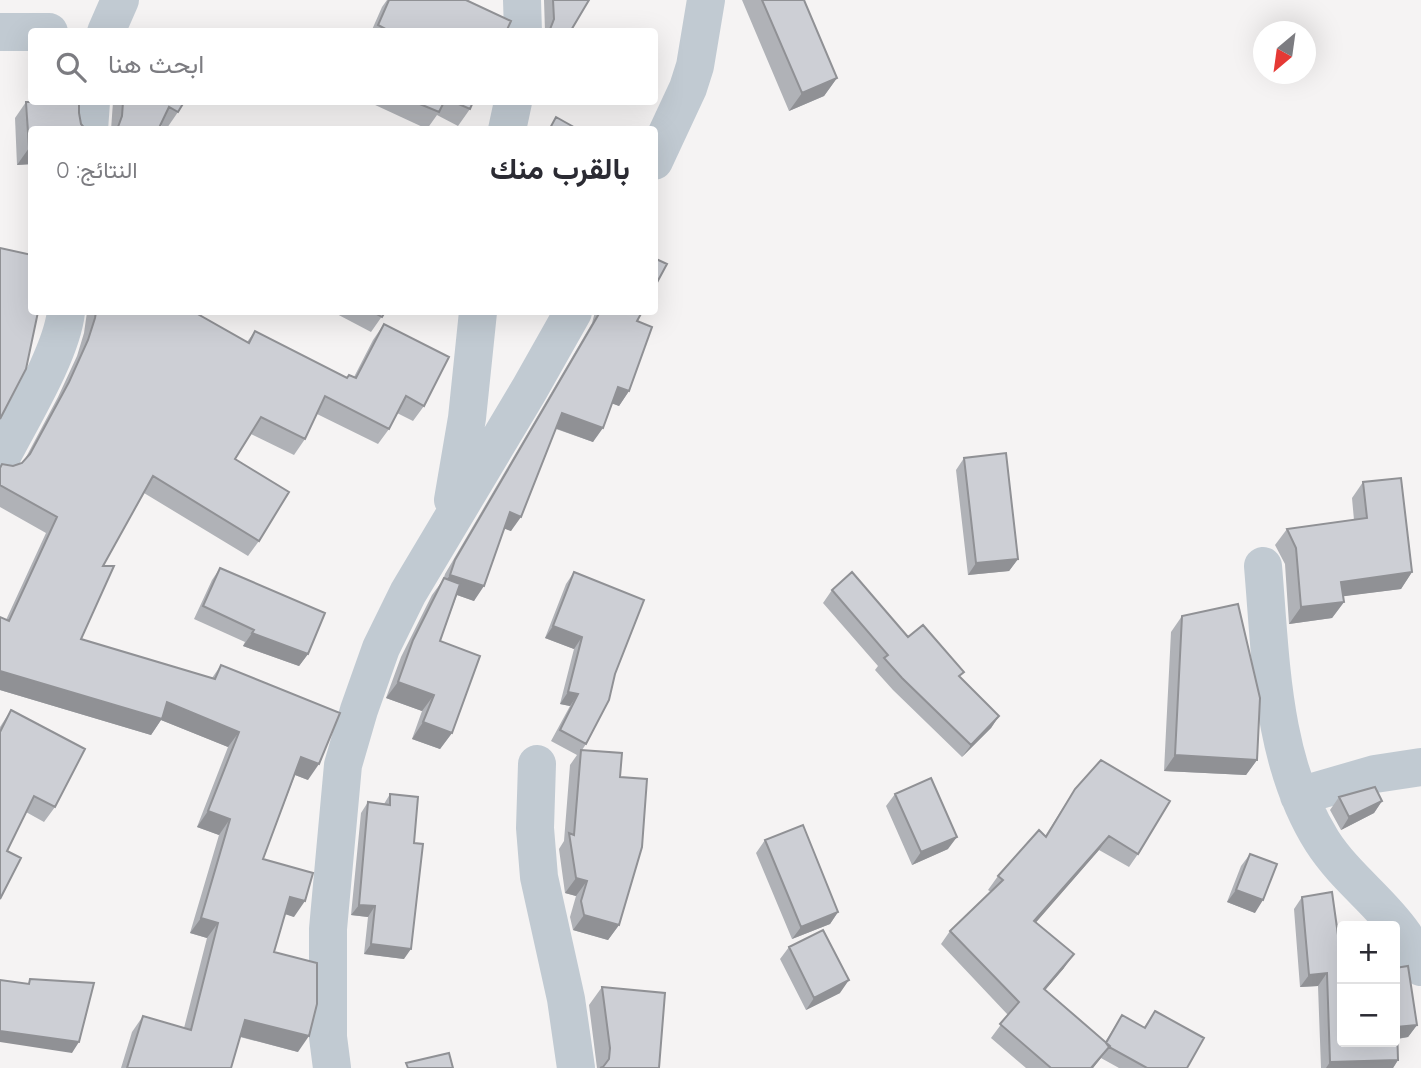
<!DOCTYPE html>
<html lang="ar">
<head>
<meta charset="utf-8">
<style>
  :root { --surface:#fff; --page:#f7f7f7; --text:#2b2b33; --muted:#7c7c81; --line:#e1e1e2 }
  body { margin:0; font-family:Quicksand,Vazirmatn,sans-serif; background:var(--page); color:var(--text); direction:rtl }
  .controls { position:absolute; right:21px; bottom:21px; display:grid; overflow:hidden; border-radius:7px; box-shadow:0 7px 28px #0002 }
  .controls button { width:63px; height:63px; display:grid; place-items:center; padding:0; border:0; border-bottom:2px solid var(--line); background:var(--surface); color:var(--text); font:35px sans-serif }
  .compass { position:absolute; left:1253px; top:21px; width:63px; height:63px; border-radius:50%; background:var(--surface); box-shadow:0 7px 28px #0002; rotate:209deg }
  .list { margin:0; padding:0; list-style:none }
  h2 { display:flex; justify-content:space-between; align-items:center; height:91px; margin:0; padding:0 28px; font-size:30px }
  h2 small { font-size:23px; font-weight:400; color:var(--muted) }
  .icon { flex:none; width:38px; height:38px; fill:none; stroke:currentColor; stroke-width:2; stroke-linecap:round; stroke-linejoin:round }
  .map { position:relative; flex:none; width:1421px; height:1068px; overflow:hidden; direction:ltr }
  .search { position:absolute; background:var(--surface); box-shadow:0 7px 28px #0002; left:28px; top:28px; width:630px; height:77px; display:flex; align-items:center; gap:18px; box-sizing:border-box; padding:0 24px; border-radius:7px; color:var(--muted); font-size:26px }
  .panel { position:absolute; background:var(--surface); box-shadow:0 7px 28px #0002; left:28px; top:126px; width:630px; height:189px; border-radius:7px; direction:rtl }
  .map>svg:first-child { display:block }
</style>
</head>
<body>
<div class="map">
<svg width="1421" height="1068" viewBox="0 0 1421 1068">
  <rect width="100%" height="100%" fill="#f5f3f3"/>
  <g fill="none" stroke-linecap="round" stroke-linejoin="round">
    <!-- minor -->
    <path stroke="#c1cad2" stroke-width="38" d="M522 0 523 32
      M0 32H49
      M106 32 120 0
      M89 130 91 102
      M507 130 513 102
      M654 161 688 88 695 66 706 0
      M0 460C20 420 61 355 66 312
      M453 500 467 418 478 312
      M1263 566C1271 658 1271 760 1322 841 1345 877 1380 901 1403 934 1410 945 1415 957 1421 967
      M537 764 535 828 539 877 566 999 576 1068
      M1299 796 1375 774 1421 767
      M332 1068 328 1037V929L343 765 359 710 381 648 408 593 529 390 573 312"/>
  </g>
  <!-- wall -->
  <path fill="#b0b2b7" d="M387 0H466L506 32H371L382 7Z
    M544 0H589L570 32 545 31Z
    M742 0H804L837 78 824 96 789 111Z
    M26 102 79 113 81 124 32 130V164L17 165 15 118Z
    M113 102H184L178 112 167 128 160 125 158 130H111Z
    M374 102H473L470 109 458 126 437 115 427 129 373 104Z
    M87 312H194L247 342 255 331 346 378 354 377 373 340 384 324 424 406 413 421 397 413 389 429 378 444 317 414 305 439 294 455 251 434 235 459 259 541 248 556 144 493 103 566 81 639 212 678 221 665 308 780 295 775 263 859 294 917 285 914 274 952 298 1052 240 1037 231 1068H121L132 1032 143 1016 184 1028 207 938 190 933 219 835 197 827 228 747 161 720 151 735 0 690V617L6 620 46 533 0 507V467L13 466 22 463 24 461 58 397 77 356 84 333Z
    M333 312H385L371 332Z
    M595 312H642L637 321 629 391 619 406 612 403 593 442 556 429 511 531 504 528 474 601 457 595 440 641 452 733 440 749 412 739 422 711 386 698 401 657 432 595 443 580 445 574 592 323Z
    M964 458 1018 559 1009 571 968 575 956 470Z
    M1363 482 1412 572 1401 589 1343 596 1344 602 1332 618 1289 624 1285 564 1275 545 1287 529 1354 520 1352 498Z
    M220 568 308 654 299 666 243 646 245 642 194 619 212 580Z
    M574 572 644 600 586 744 582 750 620 777 619 925 608 940 573 930 570 917 576 896 565 893 559 849 564 841 570 765 577 755 551 741 570 706 560 704 574 649 545 638 566 584Z
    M832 590 908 637 960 677 999 716 991 728 962 757 893 690 875 670 878 666 823 603Z
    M1182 616 1257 760 1246 775 1164 771 1171 632Z
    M11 710 55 807 44 822 26 812 7 851 0 899V727Z
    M1075 789 1138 854 1129 867 1099 850 1036 922 1064 968 1045 990 1105 1042 1122 1015 1144 1027 1155 1011 1187 1068H1119L1101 1058 1093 1068H1026L991 1038 1008 1015 941 944 950 931 991 892 988 890 998 876 1045 836Z
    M390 794 404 959 364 954 368 917 351 915 361 813 368 802 384 804Z
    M895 794 948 849 912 865 886 806Z
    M1339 797 1382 801 1374 813 1341 830 1330 810Z
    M765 840 838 912 830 924 792 939 756 853Z
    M1250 854 1255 913 1227 902 1241 866Z
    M1332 892 1342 1042 1395 968 1417 1025 1408 1037 1398 1039V1060L1393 1068H1321L1318 986 1300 987 1294 909 1302 897Z
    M789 947 840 993 806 1010 780 959Z
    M602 987 659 1068H597L589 1005Z"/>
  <!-- shaded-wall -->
  <path fill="#909195" d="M837 78 824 96 789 111 802 93Z
    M29 148H32V164L17 165Z
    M618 387 629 391 619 406 608 402Z
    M562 413 603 428 593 442 552 427Z
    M510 512 521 517 511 531 500 527Z
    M1018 559 1009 571 968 575 976 563Z
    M1412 572 1401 589 1330 598 1341 582Z
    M450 575 484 586 474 601 440 589Z
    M1344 602 1332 618 1289 624 1301 607Z
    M553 626 582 637 574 649 545 638Z
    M252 633 308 654 299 666 243 646Z
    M0 671 167 702 239 732 228 747 161 720 151 735 0 690Z
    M398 682 434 695 422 711 386 698Z
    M568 692 578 694 570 706 560 704Z
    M999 716 991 728 962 757 971 745Z
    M423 722 452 733 440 749 412 739Z
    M1175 755 1257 760 1246 775 1164 771Z
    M301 757 319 764 308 780 290 773Z
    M1382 801 1374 813 1341 830 1349 817Z
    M208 811 230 819 219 835 197 827Z
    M1109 836 1099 850 1025 935 1034 921Z
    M957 837 948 849 912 865 921 852Z
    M576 878 587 881 576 896 565 893Z
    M1236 890 1263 900 1255 913 1227 902Z
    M290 897 305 901 294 917 279 912Z
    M359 905 375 906 368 917 351 915Z
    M838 912 830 924 792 939 801 927Z
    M584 915 619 925 608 940 573 930Z
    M201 918 218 923 207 938 190 933Z
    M371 944 411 949 404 959 364 954Z
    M1074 954 1064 968 1034 1003 1044 989Z
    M1327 973 1318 986 1300 987 1309 975Z
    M849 980 840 993 806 1010 814 998Z
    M245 1020 309 1036 298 1052 234 1035Z
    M1417 1025 1408 1037 1395 1039 1397 1027Z
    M0 1031 79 1042 72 1053 0 1042Z
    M1110 1046 1093 1068H1091Z
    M1398 1060 1393 1068H1326L1330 1062Z"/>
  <!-- building -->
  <path fill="#cdcfd5" stroke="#909195" stroke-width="2" d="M389 0H466L511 21 506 32H391L378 25Z
    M553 0H589L570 32H549L554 19Z
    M762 0H804L837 78 802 93Z
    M26 102H79V113L81 124 86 130H32V148H29Z
    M123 102H184L178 112 169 107 158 130H115L118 127 122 116Z
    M415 102H444L439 112Z
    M454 102H473L470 109Z
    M556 117 579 130H549Z
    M0 248 32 255V312H38L26 369 0 419Z
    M654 258 667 264 654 288Z
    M96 312H194L249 343 255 331 347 378 349 375 356 378 384 324 449 357 424 406 406 396 389 429 325 396 305 439 261 417 235 459 289 492 259 541 153 476 103 566H114L81 639 215 679 221 665 340 713 319 764 301 757 263 859 313 873 305 901 290 897 274 952 317 963V1004L309 1036 245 1020 231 1068H127L143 1016 191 1030 218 923 201 918 230 819 208 811 239 732 167 702 162 719 0 671V617L9 621 57 517 0 485V468L2 464 13 466 22 463 30 454 69 382 88 340 95 318Z
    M373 312H385L382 317Z
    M600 312H642L637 321 652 327 629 391 618 387 603 428 562 413 521 517 510 512 484 586 450 575 455 560Z
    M1006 453 1018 559 976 563 964 458Z
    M1401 478 1412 572 1341 582 1344 602 1301 607 1296 548 1287 529 1367 518 1363 482Z
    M220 568 325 613 308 654 252 633 254 630 203 606Z
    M574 572 644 600 615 674 609 700 586 744 560 730 578 694 568 692 582 637 553 626Z
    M852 572 908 637 923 625 964 672 959 676 999 716 971 745 902 678 884 658 888 655 832 590Z
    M444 578 460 584 440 641 480 656 452 733 423 722 434 695 398 682 413 640Z
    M1238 604 1260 698 1257 760 1175 755 1182 616Z
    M11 710 85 749 55 807 34 796 7 851 21 858 0 899V732Z
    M581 750 622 753 620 777 647 779 642 847 619 925 584 915 581 901 587 881 576 878 569 833 574 835Z
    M1101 760 1170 801 1138 854 1109 836 1034 921 1074 954 1044 989 1110 1046 1091 1068H1051L1000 1024 1019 1002 950 931 1003 880 998 876 1039 830 1046 837 1075 789Z
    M931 778 957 837 921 852 895 794Z
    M1375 787 1382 801 1349 817 1339 797Z
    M390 794 418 797 414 843 423 844 411 949 371 944 375 906 359 905 368 802 390 805Z
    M803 825 838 912 801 927 765 840Z
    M1250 854 1277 864 1263 900 1236 890Z
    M1332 892 1338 935H1342V1042H1395V968L1408 966 1417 1025 1397 1027 1398 1060 1330 1062 1327 973 1309 975 1302 897Z
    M823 930 849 980 814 998 789 947Z
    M30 979 94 983 79 1042 0 1031V980L29 984Z
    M602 987 665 993 659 1068H600L603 1067 609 1059 610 1048Z
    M1155 1011 1204 1038 1187 1068H1147L1109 1047 1106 1043 1122 1015 1145 1028Z
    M449 1053 453 1068H408L406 1063Z"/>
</svg>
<div class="controls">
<button>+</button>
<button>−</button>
</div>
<svg class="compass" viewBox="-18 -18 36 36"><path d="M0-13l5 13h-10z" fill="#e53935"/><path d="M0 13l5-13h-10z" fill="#7c7c81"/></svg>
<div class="search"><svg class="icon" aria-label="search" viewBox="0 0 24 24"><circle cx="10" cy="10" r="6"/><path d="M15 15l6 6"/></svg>ابحث هنا</div>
<section class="panel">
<h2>بالقرب منك<small>النتائج: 0</small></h2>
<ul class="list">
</ul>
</section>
</div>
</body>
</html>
